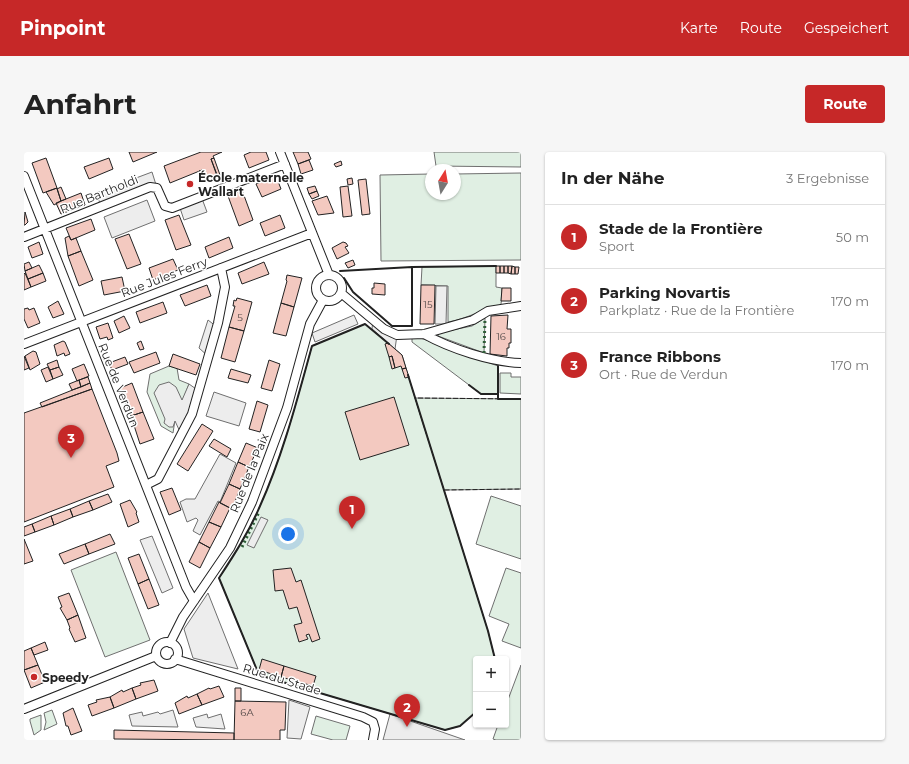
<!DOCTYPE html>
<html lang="de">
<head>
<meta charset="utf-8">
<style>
  :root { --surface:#fff; --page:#f6f6f6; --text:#222; --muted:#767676; --line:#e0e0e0; --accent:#c62828 }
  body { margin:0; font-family:Montserrat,sans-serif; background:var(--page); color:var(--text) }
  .controls { position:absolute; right:12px; bottom:12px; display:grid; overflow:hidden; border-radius:4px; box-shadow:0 1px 3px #0004 }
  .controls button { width:36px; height:36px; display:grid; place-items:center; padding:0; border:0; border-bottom:1px solid var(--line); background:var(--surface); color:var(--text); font:20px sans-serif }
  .compass { position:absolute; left:401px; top:12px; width:36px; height:36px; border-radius:50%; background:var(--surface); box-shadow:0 1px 3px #0004; rotate:11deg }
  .you { position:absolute; left:264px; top:382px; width:14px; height:14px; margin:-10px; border:3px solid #fff; border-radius:50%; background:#1a73e8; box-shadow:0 0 0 6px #1a73e833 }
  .badge { display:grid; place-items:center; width:26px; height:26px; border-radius:50%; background:var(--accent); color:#fff; font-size:13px; font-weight:700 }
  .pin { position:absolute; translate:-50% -33px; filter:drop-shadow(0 1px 2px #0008) }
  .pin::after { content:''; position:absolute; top:21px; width:14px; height:12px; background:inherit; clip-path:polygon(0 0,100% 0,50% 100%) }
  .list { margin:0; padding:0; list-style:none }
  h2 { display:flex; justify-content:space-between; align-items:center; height:52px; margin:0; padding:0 16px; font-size:17px }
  h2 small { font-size:13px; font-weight:400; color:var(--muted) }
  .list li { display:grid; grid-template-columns:26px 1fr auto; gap:12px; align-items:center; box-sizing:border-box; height:64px; padding:0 16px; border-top:1px solid var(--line) }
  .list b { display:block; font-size:15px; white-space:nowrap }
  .list p { margin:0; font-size:13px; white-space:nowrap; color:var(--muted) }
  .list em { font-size:13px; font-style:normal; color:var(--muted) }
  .map { position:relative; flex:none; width:497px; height:588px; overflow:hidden; border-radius:4px }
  header { display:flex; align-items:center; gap:24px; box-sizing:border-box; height:56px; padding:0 20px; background:var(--accent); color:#fff }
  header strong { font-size:19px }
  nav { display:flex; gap:22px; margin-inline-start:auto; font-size:14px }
  .intro { display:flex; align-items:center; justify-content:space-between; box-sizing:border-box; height:96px; padding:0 24px }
  h1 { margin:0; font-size:28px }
  .button { padding:10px 18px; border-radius:4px; background:var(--accent); color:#fff; font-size:14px; font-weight:700 }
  main { display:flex; gap:24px; padding:0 24px }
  aside { flex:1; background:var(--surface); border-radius:4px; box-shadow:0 1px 3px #0004 }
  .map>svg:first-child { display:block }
</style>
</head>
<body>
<header>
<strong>Pinpoint</strong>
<nav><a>Karte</a><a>Route</a><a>Gespeichert</a></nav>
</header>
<div class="intro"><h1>Anfahrt</h1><a class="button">Route</a></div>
<main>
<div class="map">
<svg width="497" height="588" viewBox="0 0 497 588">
  <rect width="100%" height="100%" fill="#fff"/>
  <!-- green -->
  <path fill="#e0efe3" stroke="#6f6f6f" d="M410 0H497V15L412 14Z
    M497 21V108L357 109 356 23 407 22V42H431V22Z
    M472 114V135L478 136 477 153C458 157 443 167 424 170V134L397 133 398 115Z
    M461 166 460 201 414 184V181L418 180 448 174Z
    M341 172 378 203 391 246 497 247V337L420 338 464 479 471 507H452V560L436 574 421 578 235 523 195 426C210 403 225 380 236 354 259 303 273 248 288 194Z
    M391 184 474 214V242H457L388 190V186Z
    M145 214 153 216 155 228 165 232 151 268 149 281 137 274 123 240 126 222Z
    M476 221H487V225H497V242L476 241Z
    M467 344 497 354V407L452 392Z
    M92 400 126 488 81 505 47 418Z
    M482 416 497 421V496L478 489 485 472 465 464Z
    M497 513V588H472L469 587 474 573H482V553Z
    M28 558 33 572 20 578 22 570 20 561Z
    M17 563V578L10 583 6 569V567Z
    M292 564 326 574 322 588H309L287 582Z"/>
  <!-- parking -->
  <path fill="#ededed" stroke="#6f6f6f" d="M128 20 133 36 77 54 72 41Z
    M177 44 183 60 160 68 155 53Z
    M123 48 131 69 88 86 80 65Z
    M412 134H423L422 172H411Z
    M330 163 334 172 291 190 288 181Z
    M349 167 373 183 371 197 348 177Z
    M184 168 193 175 185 205 175 196Z
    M145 230 152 235 158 248 165 232 175 239 157 282 151 269 149 275H145L140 271 141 267 130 241 135 233Z
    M190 240 222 251 215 274 182 264Z
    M196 302 212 311 196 350 194 349 176 383 169 379 174 368 172 366 163 370 156 350 162 347H171Z
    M237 365 244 368 230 396 223 393Z
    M128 384 149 436 138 441 116 388Z
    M184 441 214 517 169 506 160 477Z
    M265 548 286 555 277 587 263 586Z
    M149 558 154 575 108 574 105 563 118 560 119 564 134 560 136 562Z
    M183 562 184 566 197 562 201 577 172 575 169 566Z
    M366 562 441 588H359Z"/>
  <!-- building -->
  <path fill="#f3c9c0" stroke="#222" d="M105 0H133L109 10Z
    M177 0H198L189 4 190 6 187 7 194 25 182 30 178 18 146 31 140 14Z
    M227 0H242L245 8 225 16 220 3Z
    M269 0H284L287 7 274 12Z
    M22 6 33 36 19 41 8 11Z
    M85 6 89 17 65 27 60 15Z
    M190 6 196 23 193 24 187 7Z
    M285 8 289 18 277 22 274 12Z
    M317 9 318 13 312 15 310 12Z
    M178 18 182 28 179 29 175 19Z
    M252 24 257 37 238 45 232 32Z
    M328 26 329 32 324 33 323 27Z
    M342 27 346 62 338 63 334 28Z
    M291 34 293 39 285 42 283 36Z
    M324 34 328 64 319 65 316 35Z
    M37 35 42 47 37 49 33 37Z
    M33 36 37 49 30 53 22 40Z
    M218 38 229 68 215 74 204 44Z
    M293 39 295 44 288 47 285 42Z
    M57 41 61 53 37 62 32 51Z
    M303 44 310 61 294 63 288 49Z
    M1 60 4 70 1 73H0Z
    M155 63 167 93 152 98 141 68Z
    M256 63 261 76 241 84 236 71Z
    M67 67 71 78 47 88 42 76Z
    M105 82 117 112 103 117 91 87Z
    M45 84 47 88 52 86 57 99 44 104 41 86Z
    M205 85 209 96 185 106 181 95Z
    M15 90 19 102 8 106 4 95Z
    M319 90 322 91 324 94 321 95 325 101 313 107 308 96Z
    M57 99 69 128 55 134 44 104Z
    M149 107 154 118 129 128 125 116Z
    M329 108 331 113 324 116 321 111Z
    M5 110 8 116 1 119 0 112Z
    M240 110 245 122 218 132 214 121Z
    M15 113 19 121 4 127 1 119Z
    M472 114H476V121H472Z
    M476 114H480V121H476Z
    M480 114H484V121H480Z
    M484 114H488L487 122 484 121Z
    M488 114 491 115V122H487Z
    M491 115H495L494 122H491Z
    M1 121 7 135 0 138V122Z
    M19 121 22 129 7 135 4 127Z
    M263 123 278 126 270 155 257 151 263 129 262 128Z
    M98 125 101 139 80 143 77 129Z
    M350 131 361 132V143L348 142V136H350Z
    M183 133 187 144 161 154 156 143Z
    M397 133H411L410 172H396Z
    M478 136H487V149H477Z
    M213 146 228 150 220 179 205 175 211 154H209L210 148 212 149Z
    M34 149 40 162 29 166 24 155Z
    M139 150 143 161 116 171 112 160Z
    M257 151 270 155 262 184 249 181Z
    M4 156 5 158 10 156 16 171 4 176 0 167V157Z
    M484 163 483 177H487V191H485V196H483V204L466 202 467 164Z
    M100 164 106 176 95 181 90 169Z
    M84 171 89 186 84 188 83 185 76 187 72 175Z
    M205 175 220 179 211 210 197 206Z
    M39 189 41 190 46 202 41 204 40 201 33 204 30 193Z
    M117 189 120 197 116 198 113 191Z
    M364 191 378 203 382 216 378 217 377 214 371 216 368 204 365 205 361 192Z
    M9 199 12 200 16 212 6 218 1 204Z
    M132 200 136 211 110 221 105 210Z
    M149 202 176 212 172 223 145 214Z
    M0 204 5 216 0 218Z
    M368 204 371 216 368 217 365 205Z
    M101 205 104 212 88 218 85 211Z
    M33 208 35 215 26 218 23 212Z
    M245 208 256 212 248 239 237 236Z
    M60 212 65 224 53 229 48 217Z
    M24 215 29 227 22 230 17 218Z
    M35 215 39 223 29 227 26 218Z
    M382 216 385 225 381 226 378 217Z
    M207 217 227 223 224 231 204 226Z
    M64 225 66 231 57 235 55 228Z
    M55 228 57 235 48 238 45 232Z
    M66 231 68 237 18 255 16 251Z
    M108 231 119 260 107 264 98 241 96 242 94 237Z
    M68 237 93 301 95 309 82 314 90 335 0 370V261Z
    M370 245 385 293 336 308 321 260Z
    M233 249 244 253 236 280 225 277Z
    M119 260 130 287 116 292 107 264Z
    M178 272 189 279 164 319 153 312Z
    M190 287 207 297 203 305 185 294Z
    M222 291 234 296 225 315 214 310Z
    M214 310 225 315 216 337 205 332Z
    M205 332 216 337 208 357 196 351Z
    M148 336 157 358 145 363 136 340Z
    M84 342 88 350 69 358 65 349Z
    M106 348 113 360 112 361 115 370 104 375 96 352Z
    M65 349 69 358 49 365 46 357Z
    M195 350 206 356 197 375 185 370Z
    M46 357 49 365 30 373 27 364Z
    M27 364 30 373 11 380 8 372Z
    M185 370 197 375 186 396 175 390Z
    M8 372 11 380 0 384V375Z
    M86 382 91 392 65 402 61 392Z
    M0 387 9 409 0 412Z
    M175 390 186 396 176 416 165 410Z
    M61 392 65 402 40 412 35 402Z
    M115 402 125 427 114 432 104 406Z
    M267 416 272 430 277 428 296 487 288 490 285 482 282 483 284 487 275 490 270 473 278 471 273 455 265 457 259 438 251 439 249 418Z
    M125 427 135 453 124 457 114 432Z
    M45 441 54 463 43 468 36 456 38 455 34 445Z
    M54 463 62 486 51 490 45 477 46 476 43 468Z
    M21 490 24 498 10 503 7 496Z
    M7 496 14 513 0 518V499Z
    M238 507 260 514 257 525 235 518Z
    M14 513 21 530 7 536 0 518Z
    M260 514 292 524 289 534 257 525Z
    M130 528 134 539 112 547 108 536 117 533 116 531Z
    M195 534 200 545 178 553 173 542 185 536 186 537Z
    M108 536 112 547 90 556 86 545 98 538 99 540Z
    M211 536H217V549H211Z
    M173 542 178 553 155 562 151 551 163 544 164 546Z
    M86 545 90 556 68 564 64 553 73 550 72 548Z
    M211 549 262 550 261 578H256V588H210Z
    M49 556 58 579 47 583 44 574H42L39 561Z
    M90 578 210 581V588L90 587Z"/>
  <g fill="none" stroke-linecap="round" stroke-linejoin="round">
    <!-- minor casing -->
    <g stroke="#222" stroke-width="10">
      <path id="minor" d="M256 0 305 123
        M0 24 162 435 170 449
        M0 85 126 35 133 36 141 54 148 56 261 12
        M292 136a13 13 0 1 1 26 0a13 13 0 1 1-26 0Z
        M317 141 360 177 373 183 400 182 449 168 464 159 497 154
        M400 182C427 197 467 210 497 211
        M0 192 288 81
        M122 333 134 327 168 262 194 171 201 135 197 116
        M132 501a11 11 0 1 1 22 0a11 11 0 1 1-22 0Z
        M146 491 159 465 206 396 228 350 263 256 286 172 299 148
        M151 507 339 565 349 570 351 577 349 588
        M0 557 132 504"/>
    </g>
    <!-- minor -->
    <use href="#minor" stroke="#fff" stroke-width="8"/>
    <!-- hedge -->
    <path stroke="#2f5e38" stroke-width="3" stroke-dasharray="2 3" stroke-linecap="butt" d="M460 201 461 166
      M218 395 235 360"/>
    <!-- fence -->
    <path stroke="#222" stroke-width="1" stroke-dasharray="5 2" stroke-linecap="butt" d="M497 247 391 246 420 338 497 337"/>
    <!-- wall -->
    <path stroke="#222" stroke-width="2" d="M316 119 388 115
      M320 126 329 140 368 174H388V115L472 114
      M365 192 341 172 288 194C273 248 259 303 236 354 225 380 210 403 195 426L235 523 421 578 436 574 452 560
      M384 223 464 479 471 507
      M445 233 457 242H474V247H497
      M474 242V214"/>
  </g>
  <!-- markers -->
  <g fill="#c62828" stroke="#fff" stroke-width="1.5">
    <circle cx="166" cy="32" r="4"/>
    <circle cx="10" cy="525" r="4"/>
  </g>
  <g text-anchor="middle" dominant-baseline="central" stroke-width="3" stroke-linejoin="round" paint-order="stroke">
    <!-- number labels -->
    <g font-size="10" fill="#564c4a">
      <text x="404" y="152">15</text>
      <text x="216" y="165">5</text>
      <text x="477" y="184">16</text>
      <text x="223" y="560">6A</text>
    </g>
    <!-- poi labels -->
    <g font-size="12" font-weight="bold" fill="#222" stroke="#fff" text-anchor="start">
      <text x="174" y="25">École maternelle<tspan x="174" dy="14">Wallart</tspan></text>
      <text x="18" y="525">Speedy</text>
    </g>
    <!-- street labels -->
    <g font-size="12" fill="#222" stroke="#fff">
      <text transform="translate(75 42) rotate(-22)">Rue Bartholdi</text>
      <text transform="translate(140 125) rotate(-21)">Rue Jules Ferry</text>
      <text transform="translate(95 233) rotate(68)">Rue de Verdun</text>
      <text transform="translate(225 321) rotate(-68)">Rue de la Paix</text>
      <text transform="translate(258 527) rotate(17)">Rue du Stade</text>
    </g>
  </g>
</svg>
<div class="controls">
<button>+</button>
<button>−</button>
</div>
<svg class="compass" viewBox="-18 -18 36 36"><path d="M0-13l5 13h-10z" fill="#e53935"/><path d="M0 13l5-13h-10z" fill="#767676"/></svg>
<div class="you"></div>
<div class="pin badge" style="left:328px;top:377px">1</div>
<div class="pin badge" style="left:383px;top:575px">2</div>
<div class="pin badge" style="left:47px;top:306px">3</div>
</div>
<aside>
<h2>In der Nähe<small>3 Ergebnisse</small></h2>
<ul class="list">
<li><span class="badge">1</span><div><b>Stade de la Frontière</b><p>Sport</p></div><em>50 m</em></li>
<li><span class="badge">2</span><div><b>Parking Novartis</b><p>Parkplatz · Rue de la Frontière</p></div><em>170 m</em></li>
<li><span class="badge">3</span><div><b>France Ribbons</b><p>Ort · Rue de Verdun</p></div><em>170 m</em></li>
</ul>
</aside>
</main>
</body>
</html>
